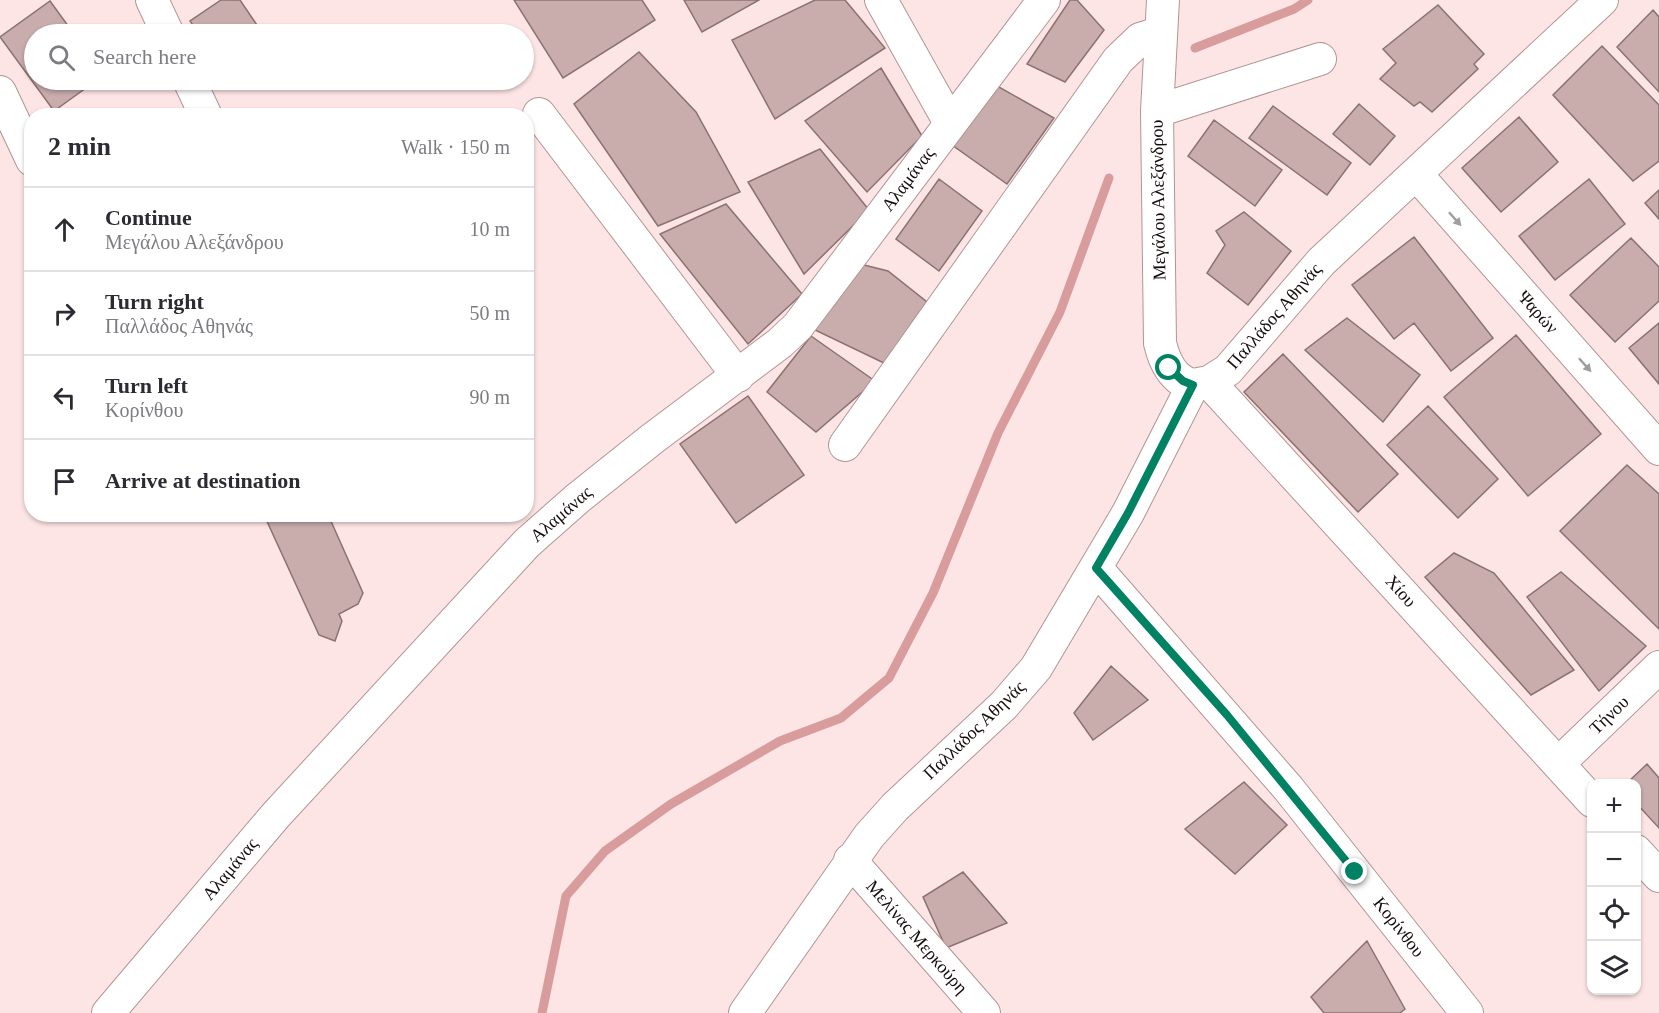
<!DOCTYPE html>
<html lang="en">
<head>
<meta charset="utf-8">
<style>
  :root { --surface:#fff; --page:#f7f7f7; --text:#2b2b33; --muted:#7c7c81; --line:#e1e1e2 }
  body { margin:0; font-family:"Times New Roman",serif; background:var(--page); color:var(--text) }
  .controls { position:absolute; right:18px; bottom:18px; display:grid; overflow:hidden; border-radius:12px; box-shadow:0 2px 4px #0004 }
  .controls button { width:54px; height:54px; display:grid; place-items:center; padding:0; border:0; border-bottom:2px solid var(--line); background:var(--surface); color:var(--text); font:30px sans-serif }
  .stop { position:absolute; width:18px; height:18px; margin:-14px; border:4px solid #008263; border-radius:50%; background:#fff }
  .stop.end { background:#008263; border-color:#fff; box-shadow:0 2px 6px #0008 }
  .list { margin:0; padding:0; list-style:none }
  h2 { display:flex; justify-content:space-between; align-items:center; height:78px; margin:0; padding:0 24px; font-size:26px }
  h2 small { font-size:20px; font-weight:400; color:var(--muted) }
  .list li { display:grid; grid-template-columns:39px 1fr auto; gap:18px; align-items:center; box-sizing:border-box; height:84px; padding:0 24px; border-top:2px solid var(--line) }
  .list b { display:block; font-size:22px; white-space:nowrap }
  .list p { margin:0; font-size:20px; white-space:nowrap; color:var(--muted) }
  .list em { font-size:20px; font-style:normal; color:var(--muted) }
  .icon { flex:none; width:33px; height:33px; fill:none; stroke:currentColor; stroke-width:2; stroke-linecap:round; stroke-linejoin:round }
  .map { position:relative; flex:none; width:1659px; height:1013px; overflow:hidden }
  .search { position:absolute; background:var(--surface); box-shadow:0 2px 4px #0004; left:24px; top:24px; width:510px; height:66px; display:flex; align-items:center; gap:15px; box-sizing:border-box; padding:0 21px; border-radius:33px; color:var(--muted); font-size:22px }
  .panel { position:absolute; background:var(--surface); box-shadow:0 2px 4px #0004; left:24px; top:108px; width:510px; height:414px; border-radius:24px }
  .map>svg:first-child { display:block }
</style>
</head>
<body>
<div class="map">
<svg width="1659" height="1013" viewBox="0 0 1659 1013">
  <rect width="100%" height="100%" fill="#fee5e5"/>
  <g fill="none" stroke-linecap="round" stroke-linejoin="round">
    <!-- stream -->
    <path stroke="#d99c9c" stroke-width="9" d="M1195 48 1294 9 1308 0
      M542 1013 566 896 605 851 671 804 780 741 841 718 889 678 933 593 998 433 1060 312 1109 178"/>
  </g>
  <!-- building -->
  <path fill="#c9acac" stroke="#8c7171" stroke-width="1.5" d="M221 0H240L259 28 250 34H199L190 21Z
    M514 0H642L655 20 563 78Z
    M684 0H759L702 32Z
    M815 0H845L885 48 775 119 732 40Z
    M1070 0H1077L1104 30 1065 82 1027 64Z
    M50 1 74 34H34V80H97L54 111 0 37Z
    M1438 5 1484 54 1474 64 1478 69 1432 112 1420 102 1414 106 1380 79 1396 63 1383 49Z
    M1653 10 1659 17V92L1617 47Z
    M1602 46 1659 105V161L1633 181 1553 95Z
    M639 52 696 112 740 192 658 226 574 104Z
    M881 68 922 136 867 192 805 121Z
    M990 82 1054 118 1007 184 952 145Z
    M1359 104 1395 136 1370 165 1333 134Z
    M1273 106 1351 163 1327 195 1249 138Z
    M1519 117 1558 162 1501 212 1462 168Z
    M1214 120 1282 170 1255 206 1188 156Z
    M820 149 869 210 804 274 748 182Z
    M939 179 982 211 939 271 896 239Z
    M1589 179 1625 224 1555 280 1519 236Z
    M1659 190V219L1645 203Z
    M726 204 802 294 748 344 660 234Z
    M1244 212 1291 251 1248 305 1207 273 1225 245 1216 231Z
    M1414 237 1493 338 1451 371 1414 323 1394 339 1352 285Z
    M1631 238 1659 267V301L1615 342 1570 295Z
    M860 264 888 271 927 302 886 364 815 330Z
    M1347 318 1420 375 1383 422 1305 350Z
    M1659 323V384L1629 348Z
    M1516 335 1601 434 1528 496 1444 397Z
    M811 336 875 381 816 432 767 392Z
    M1283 354 1398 474 1358 512 1244 392Z
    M748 396 804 475 736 523 680 444Z
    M1428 406 1498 479 1458 518 1387 445Z
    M1627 465 1659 494V629L1560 531Z
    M270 514H293L296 520 307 514H319L330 519 363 593 358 604 339 614 342 621 335 641 319 635 265 517Z
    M1454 553 1494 573 1574 670 1531 695 1425 577Z
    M1561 572 1646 646 1599 691 1527 597Z
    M1111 666 1148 700 1093 740 1074 713Z
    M1647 764 1659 778V828L1636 803V784H1626Z
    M1244 782 1287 825 1235 874 1185 829Z
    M963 872 1007 923 946 948 923 897Z
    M1367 941 1405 1009 1400 1013H1324L1311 997Z"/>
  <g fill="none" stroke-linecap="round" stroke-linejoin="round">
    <!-- minor casing -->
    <g stroke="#b19594" stroke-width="34">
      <path id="minor" d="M152 0 168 34
        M881 0 950 123
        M1163 0 1157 111 1160 343C1164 360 1173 381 1193 385
        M189 80 206 116
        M0 92 32 160
        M1157 111 1320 59
        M539 114 738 376
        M1417 175 1659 449
        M1209 382 1592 801
        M845 445 1118 60 1140 39 1159 33
        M1096 568 1288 788 1467 1013
        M1558 764 1659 667
        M1636 851 1659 876
        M850 860 984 1013
        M108 1013 276 815 527 543 578 498 652 439 780 343 798 326 1044 0
        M745 1013 869 836 895 807 1004 705 1036 668 1128 513 1193 385 1209 382 1228 370 1321 262 1602 0"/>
    </g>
    <!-- minor -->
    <use href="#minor" stroke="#fff" stroke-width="32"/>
  </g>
  <!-- one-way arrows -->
  <defs><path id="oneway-solid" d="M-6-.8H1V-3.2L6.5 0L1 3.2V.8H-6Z" transform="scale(1.5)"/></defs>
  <g fill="#a19d9d">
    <use href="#oneway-solid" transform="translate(1455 219) rotate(48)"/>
    <use href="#oneway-solid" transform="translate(1585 365) rotate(48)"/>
  </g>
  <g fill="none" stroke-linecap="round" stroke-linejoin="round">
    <!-- route -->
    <path stroke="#008263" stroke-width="8" d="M1169 368 1183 381 1193 385 1128 513 1096 568 1227 715 1355 872"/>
  </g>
  <g text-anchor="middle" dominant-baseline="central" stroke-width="4.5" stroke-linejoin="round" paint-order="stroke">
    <!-- street labels -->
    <g font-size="18" fill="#150b0b" stroke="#fff">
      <text transform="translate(908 179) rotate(-53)">Αλαμάνας</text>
      <text transform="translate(1158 200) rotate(-91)">Μεγάλου Αλεξάνδρου</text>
      <text transform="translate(1538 312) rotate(48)">Ψαρών</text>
      <text transform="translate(1274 316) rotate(-49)">Παλλάδος Αθηνάς</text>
      <text transform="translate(561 514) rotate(-41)">Αλαμάνας</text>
      <text transform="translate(1401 591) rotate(48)">Χίου</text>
      <text transform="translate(1609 715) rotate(-44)">Τήνου</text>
      <text transform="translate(974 730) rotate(-44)">Παλλάδος Αθηνάς</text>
      <text transform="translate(230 869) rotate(-50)">Αλαμάνας</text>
      <text transform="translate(1399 927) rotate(52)">Κορίνθου</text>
      <text transform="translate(917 937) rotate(49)">Μελίνας Μερκούρη</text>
    </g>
  </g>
</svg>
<div class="controls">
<button>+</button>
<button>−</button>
<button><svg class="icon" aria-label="locate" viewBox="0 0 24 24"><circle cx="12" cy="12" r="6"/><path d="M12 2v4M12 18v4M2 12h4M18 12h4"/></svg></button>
<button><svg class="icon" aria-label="layers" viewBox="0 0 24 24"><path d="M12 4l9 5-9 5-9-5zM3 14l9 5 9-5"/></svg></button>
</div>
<div class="stop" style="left:1169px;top:368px"></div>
<div class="stop end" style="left:1355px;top:872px"></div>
<div class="search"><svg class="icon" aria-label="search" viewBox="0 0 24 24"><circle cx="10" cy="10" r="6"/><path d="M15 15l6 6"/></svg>Search here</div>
<section class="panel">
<h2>2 min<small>Walk · 150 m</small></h2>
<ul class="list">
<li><svg class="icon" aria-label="ahead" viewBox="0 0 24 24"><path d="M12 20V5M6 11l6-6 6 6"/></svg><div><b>Continue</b><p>Μεγάλου Αλεξάνδρου</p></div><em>10 m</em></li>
<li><svg class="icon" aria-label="right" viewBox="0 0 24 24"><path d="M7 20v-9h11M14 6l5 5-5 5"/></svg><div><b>Turn right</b><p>Παλλάδος Αθηνάς</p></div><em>50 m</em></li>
<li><svg class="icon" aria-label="left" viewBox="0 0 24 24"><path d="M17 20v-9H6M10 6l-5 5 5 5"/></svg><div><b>Turn left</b><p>Κορίνθου</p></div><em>90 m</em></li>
<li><svg class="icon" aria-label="arrive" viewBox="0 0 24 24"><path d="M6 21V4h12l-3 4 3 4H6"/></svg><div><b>Arrive at destination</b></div></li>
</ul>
</section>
</div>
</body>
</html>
